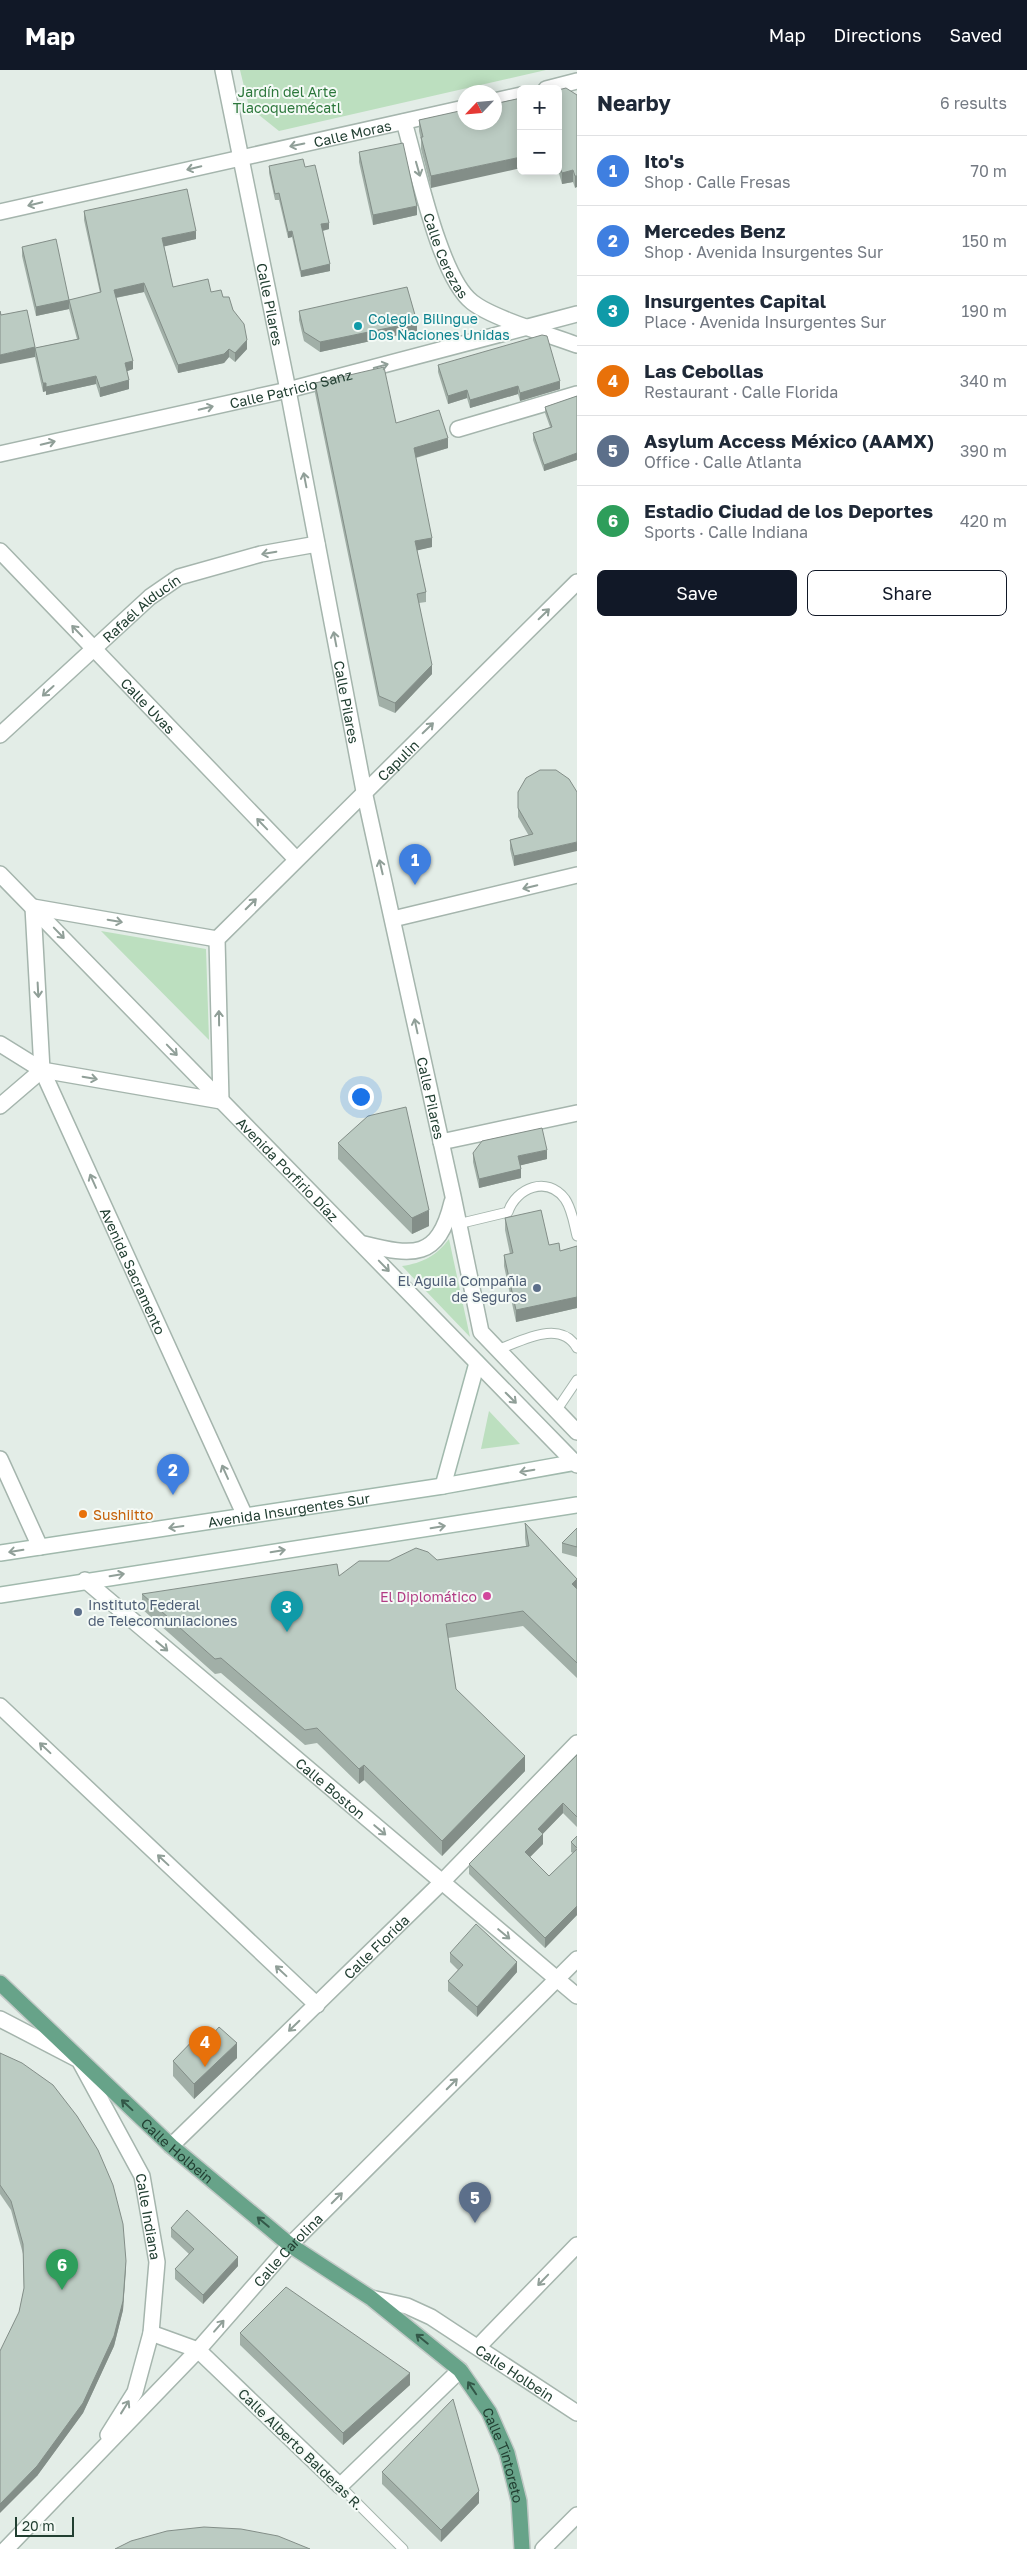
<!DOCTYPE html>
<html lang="en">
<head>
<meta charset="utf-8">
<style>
  :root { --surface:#fff; --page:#f2f2f3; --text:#1f2937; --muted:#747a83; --line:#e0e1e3; --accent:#111827 }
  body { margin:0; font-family:"Golos Text",sans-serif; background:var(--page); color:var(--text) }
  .controls { position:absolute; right:15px; top:15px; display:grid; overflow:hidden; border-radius:8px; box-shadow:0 2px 12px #0003 }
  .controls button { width:45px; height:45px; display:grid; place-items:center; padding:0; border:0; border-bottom:1px solid var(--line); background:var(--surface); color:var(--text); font:25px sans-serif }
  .compass { position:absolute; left:457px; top:15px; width:45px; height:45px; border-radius:50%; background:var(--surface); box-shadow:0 2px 12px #0003; rotate:244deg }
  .scale { position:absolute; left:15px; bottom:12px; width:59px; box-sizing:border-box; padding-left:5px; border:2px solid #223f32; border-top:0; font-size:14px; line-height:18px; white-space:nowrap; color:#223f32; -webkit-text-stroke:4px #f4faf6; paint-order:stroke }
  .you { position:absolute; left:360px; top:1026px; width:18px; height:18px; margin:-12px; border:4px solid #fff; border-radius:50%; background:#1a73e8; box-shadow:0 0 0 8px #1a73e833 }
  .badge { display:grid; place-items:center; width:32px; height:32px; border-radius:50%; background:var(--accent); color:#fff; font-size:16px; font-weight:700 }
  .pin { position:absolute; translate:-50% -41px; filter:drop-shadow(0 1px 2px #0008) }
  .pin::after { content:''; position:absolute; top:26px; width:18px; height:15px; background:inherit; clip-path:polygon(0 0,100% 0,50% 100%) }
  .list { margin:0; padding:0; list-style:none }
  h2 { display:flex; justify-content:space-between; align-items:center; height:65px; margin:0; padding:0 20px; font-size:21px }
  h2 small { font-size:16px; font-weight:400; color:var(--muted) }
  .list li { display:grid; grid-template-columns:32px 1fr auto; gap:15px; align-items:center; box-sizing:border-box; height:70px; padding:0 20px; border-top:1px solid var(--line) }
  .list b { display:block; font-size:19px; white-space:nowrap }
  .list p { margin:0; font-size:16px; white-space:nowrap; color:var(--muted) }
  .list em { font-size:16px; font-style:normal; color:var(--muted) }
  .actions { display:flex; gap:10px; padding:15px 20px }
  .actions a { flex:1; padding:11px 0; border:1px solid var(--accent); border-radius:8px; text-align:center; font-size:18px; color:var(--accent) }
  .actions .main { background:var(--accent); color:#fff }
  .map { position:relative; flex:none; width:577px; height:2479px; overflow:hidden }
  header { display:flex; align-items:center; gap:30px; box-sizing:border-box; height:70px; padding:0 25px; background:var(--accent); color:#fff }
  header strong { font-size:24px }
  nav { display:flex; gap:28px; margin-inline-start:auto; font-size:18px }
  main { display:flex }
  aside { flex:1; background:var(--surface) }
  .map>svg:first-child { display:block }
</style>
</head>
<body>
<header>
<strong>Map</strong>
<nav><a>Map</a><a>Directions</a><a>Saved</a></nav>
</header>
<main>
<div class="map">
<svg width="577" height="2479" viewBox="0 0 577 2479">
  <rect width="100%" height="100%" fill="#e3ede7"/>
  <!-- green -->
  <path fill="#bcdfbf" d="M240 0H546L279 61 249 37Z
    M101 861 206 879 209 970Z
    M449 1169 470 1267 402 1196C423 1193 436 1186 449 1169Z
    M489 1341 520 1374 481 1379Z"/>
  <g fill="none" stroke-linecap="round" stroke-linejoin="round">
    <!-- service casing -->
    <g stroke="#a5b5ad" stroke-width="11">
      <path id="service" d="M458 1154 508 1142C516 1118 547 1105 565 1129 572 1139 574 1154 577 1166
        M497 1280C520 1272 560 1248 577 1278
        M556 1341 577 1310
        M340 2416 403 2479"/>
    </g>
    <!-- minor casing -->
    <g stroke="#a5b5ad" stroke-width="18">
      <g id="minor">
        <path d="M546 19 577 11"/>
        <path d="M494 31 521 25"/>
        <path id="s1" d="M404 52C417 95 439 206 472 232 492 248 550 265 577 275"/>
        <path id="s2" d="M0 142 464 38"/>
        <path d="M458 359 577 324"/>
        <path id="s3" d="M0 384 288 320 577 244"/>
        <path id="s4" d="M0 481 296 789"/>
        <path id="s5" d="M0 665 150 527 179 507 261 484 317 474"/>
        <path d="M393 849 577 805"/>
        <path id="s6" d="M0 974 42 1000 245 1446"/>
        <path id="s7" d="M42 1000 221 1031 217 869 577 512"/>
        <path d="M42 1000 33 837 217 869"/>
        <path d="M0 1036 42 1000"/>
        <path d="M441 1072 577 1043"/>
        <path d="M0 1389 40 1477"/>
        <path id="s8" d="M85 1510 577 1926"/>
        <path d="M0 1636 317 1935"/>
        <path id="s9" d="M0 1949 79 1990 142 2106 157 2192 151 2263 135 2322 108 2365"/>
        <path id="s10" d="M171 2076 442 1812 577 1673"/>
        <path id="s11" d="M371 2228 407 2236 431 2247 577 2343"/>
        <path d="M151 2263 198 2280 340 2416 460 2300"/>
        <path d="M478 2277 577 2175"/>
        <path id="s12" d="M6 2479 198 2280 290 2175 577 1889"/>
        <path d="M543 2479 577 2445"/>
      </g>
    </g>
    <!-- tertiary casing -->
    <g stroke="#a5b5ad" stroke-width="18">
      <g id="tertiary">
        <path id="s13" d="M223 0 288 320 364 721 453 1126 481 1262 577 1362"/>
        <path id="s14" d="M0 804 577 1395"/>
        <path d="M364 1174C413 1186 438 1190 452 1132"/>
      </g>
    </g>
    <!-- secondary casing -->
    <g stroke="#a1b9ad" stroke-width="18">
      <g id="secondary">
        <path d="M443 1416 477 1293"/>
        <path id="s15" d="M0 1483 443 1416 577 1392"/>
        <path d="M0 1525 577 1435"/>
      </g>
    </g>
    <!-- primary casing -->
    <g stroke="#c1c9c6" stroke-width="18">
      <g id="primary">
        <path id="s16" d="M0 1913 171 2076 290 2175 371 2228 460 2300 489 2342 507 2383 519 2431 522 2479"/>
      </g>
    </g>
    <!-- service -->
    <use href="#service" stroke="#fff" stroke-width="9"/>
    <!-- minor -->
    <use href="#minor" stroke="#fff" stroke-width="15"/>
    <!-- tertiary -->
    <use href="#tertiary" stroke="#fff" stroke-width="15"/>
    <!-- secondary -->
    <use href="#secondary" stroke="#fff" stroke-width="15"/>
    <!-- primary -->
    <use href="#primary" stroke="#67a389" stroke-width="15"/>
  </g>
  <!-- wall -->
  <path fill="#a1afa7" d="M558 20 577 25 575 118 573 112 562 114 558 100Z
    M521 28 431 118 421 79V70L419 61V50Z
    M359 82 417 145 373 155 359 92Z
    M269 96 305 97 329 159 323 161 330 201 301 207 292 167 288 168 279 130H275L269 103Z
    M84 141 196 169 164 176 173 217 211 222 223 227 233 240 247 279 235 292 229 287 224 293 178 303 144 222 116 228 133 299 127 301 129 319 100 327 96 314 46 325V321L43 322 35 287 1 245 35 278 77 269 69 239 36 246 22 186V177L69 230 100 223 84 150Z
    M299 241 417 261 320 282 304 271 299 250Z
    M438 295 560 319 520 331 518 324 470 338 467 328 448 334 438 302Z
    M315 313 448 378 416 388 432 477 417 480 426 522V532L419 533 432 604 395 643 379 636 315 323Z
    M577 326V390L544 401 533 370V363L550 357 545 343V337Z
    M569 709 514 796 510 779V770L529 766 518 747V722Z
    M338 1073 429 1156 412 1164 338 1089Z
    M473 1083 547 1089 521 1095V1108L479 1118 473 1092Z
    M505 1148 549 1175 560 1181 577 1176V1238L516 1252 504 1196V1185L510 1184 505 1160Z
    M525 1453 577 1509V1608L523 1556 448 1568 456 1619 525 1701 442 1786 364 1710 359 1714 317 1673 305 1675 221 1603 215 1604 142 1539V1524L339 1506 526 1476 525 1468Z
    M577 1458V1487L562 1483V1473Z
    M577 1685V1757L563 1743 542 1764 543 1774 530 1787 549 1806 573 1783 571 1782V1772L577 1766V1845L545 1878 469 1804V1794Z
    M450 1883 517 1902 477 1947 448 1921V1911L458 1900 450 1892Z
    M211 1966 237 1988 194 2029 173 2006V1991Z
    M0 1983 126 2200 123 2240 114 2276 83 2343 37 2406 19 2242 24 2219 23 2184 11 2140 0 2124Z
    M171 2158 238 2196 203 2234 175 2209V2199L189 2184 171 2167Z
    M240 2263 410 2315 343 2375 240 2275Z
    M382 2402 479 2433 441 2472 382 2414Z"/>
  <!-- shaded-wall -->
  <path fill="#838e88" d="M521 87V98L431 118V106Z
    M573 100V112L562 114V103Z
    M575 106H577V117L575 118Z
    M417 136V145L373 155V145Z
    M329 153V159L321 161V154Z
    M196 161V169L162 177V168Z
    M292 161V167L288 168V162Z
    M330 194V201L301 207V201Z
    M144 213V222L114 228V220Z
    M69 230V239L36 246V237Z
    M417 252V261L320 282V272Z
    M247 270V279L235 292V283Z
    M35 277V287L0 294V285Z
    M229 279V287L224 293 178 303V295Z
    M133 291V299L125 302V293Z
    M96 306V314L46 325V317Z
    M129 310V319L100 327V318Z
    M560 311V319L520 331V323Z
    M43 313H46V321L43 322Z
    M518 316V324L470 338V330Z
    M467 320V328L448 334V326Z
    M448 368V378L414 388V378Z
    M577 383V390L544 401V395Z
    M432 468V477L415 481V471Z
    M432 595V604L395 643V633Z
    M577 772V781L514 796V786Z
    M547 1080V1089L518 1096V1086Z
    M521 1099V1108L479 1118V1109Z
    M429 1140V1156L412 1164V1148Z
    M577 1227V1238L516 1252V1240Z
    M577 1509V1524L572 1514Z
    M525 1686V1701L442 1786V1771Z
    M364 1695V1710L359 1714V1699Z
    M563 1733V1743L538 1769V1759Z
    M543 1764V1774L525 1792V1782Z
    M577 1836V1845L545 1878V1868Z
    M517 1892V1902L477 1947V1937Z
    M237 1973V1988L194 2029V2014Z
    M238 2187V2196L203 2234V2225Z
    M126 2191 123 2240 114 2276 83 2343 37 2406 0 2443V2434Z
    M410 2303V2315L343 2375V2363Z
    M479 2421V2433L441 2472V2460Z"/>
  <!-- building -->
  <path fill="#bbcbc2" stroke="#838e88" d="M566 18 577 25V106H575L573 100 562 103 558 89V20Z
    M521 28V87L431 106 421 67H423L419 50 464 40V52H494V34Z
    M403 73 417 136 373 145 359 82Z
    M303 89 305 97 315 95 329 153 321 154 330 194 301 201 292 161 288 162 279 123 275 124 269 96Z
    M187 119 196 161 162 168 173 217 208 209 211 222 221 220 223 227H229L233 240 244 254 247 270 235 283 229 279 224 284 178 295 144 213 114 220 133 291 125 293 129 310 100 318 96 306 46 317V313H43L35 278 79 269 69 230 101 222 84 141Z
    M56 169 69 230 36 237 22 177Z
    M407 217 417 252 320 272 304 262 299 241Z
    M27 240 35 277 0 285V241L1 245Z
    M542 265 547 266 560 311 520 323 518 316 470 330 467 320 448 326 438 295Z
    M384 297 396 353 439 340 448 368 414 378 432 468 415 471 426 522 417 524 432 595 395 633 379 626 315 313Z
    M577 326V383L544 395 533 363 552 357 545 337Z
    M540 700H556L569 709 577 722V772L514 786 510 770 533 764 518 738V722L526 708Z
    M406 1037 429 1140 412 1148 338 1073 368 1046Z
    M542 1058 547 1080 518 1086 521 1099 479 1109 473 1083 482 1071Z
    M541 1140 549 1175 559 1173 560 1181 577 1176V1227L516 1240 504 1185 513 1183 505 1148Z
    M525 1453 577 1509 572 1514 577 1519V1593L523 1541 446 1554 456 1619 525 1686 442 1771 364 1695 359 1699 317 1658 305 1660 221 1588 215 1589 142 1524 337 1494 339 1506 359 1491H389L416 1478 428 1482 437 1490 529 1476Z
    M577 1458V1477L562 1473Z
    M577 1685V1747L563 1733 538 1759 543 1764 525 1782 549 1806 577 1779V1836L545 1868 469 1794Z
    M577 1766V1778L571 1772Z
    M476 1854 517 1892 477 1937 448 1911 463 1895 450 1883Z
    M219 1957 237 1973 194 2014 173 1991 205 1958 211 1966Z
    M0 1983 22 1993 53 2015 77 2046 98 2080 113 2115 123 2154 126 2191 123 2231 114 2266 83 2333 37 2396 0 2434V2281L19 2242 24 2218 23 2174 11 2131 0 2115Z
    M187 2140 238 2187 203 2225 175 2199 194 2179 171 2158Z
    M286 2217 410 2303 343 2363 240 2263Z
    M453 2329 479 2421 441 2460 382 2402Z
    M204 2457 241 2459 278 2466 310 2479H115L131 2471 167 2461Z"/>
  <!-- one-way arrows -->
  <defs><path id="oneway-shaft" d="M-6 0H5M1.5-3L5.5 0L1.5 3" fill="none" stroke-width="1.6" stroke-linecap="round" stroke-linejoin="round" transform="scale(1.25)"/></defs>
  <g stroke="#909f98">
    <use href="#oneway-shaft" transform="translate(297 75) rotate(168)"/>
    <use href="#oneway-shaft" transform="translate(194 98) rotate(167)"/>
    <use href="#oneway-shaft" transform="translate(418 99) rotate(74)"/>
    <use href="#oneway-shaft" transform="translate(35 134) rotate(167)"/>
    <use href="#oneway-shaft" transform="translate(381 296) rotate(-15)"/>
    <use href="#oneway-shaft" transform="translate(206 338) rotate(-13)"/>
    <use href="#oneway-shaft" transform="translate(48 373) rotate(-13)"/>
    <use href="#oneway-shaft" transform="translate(305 410) rotate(-101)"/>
    <use href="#oneway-shaft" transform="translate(269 483) rotate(170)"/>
    <use href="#oneway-shaft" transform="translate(544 544) rotate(-44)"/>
    <use href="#oneway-shaft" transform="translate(77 561) rotate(-134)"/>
    <use href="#oneway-shaft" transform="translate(335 569) rotate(-101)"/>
    <use href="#oneway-shaft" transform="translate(48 621) rotate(138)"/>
    <use href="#oneway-shaft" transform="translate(428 658) rotate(-44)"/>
    <use href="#oneway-shaft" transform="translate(262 754) rotate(-134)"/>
    <use href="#oneway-shaft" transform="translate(381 797) rotate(-103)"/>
    <use href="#oneway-shaft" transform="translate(530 817) rotate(167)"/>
    <use href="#oneway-shaft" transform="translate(251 834) rotate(-45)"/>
    <use href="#oneway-shaft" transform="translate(115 851) rotate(10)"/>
    <use href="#oneway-shaft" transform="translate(59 863) rotate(46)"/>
    <use href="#oneway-shaft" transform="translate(38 920) rotate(87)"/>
    <use href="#oneway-shaft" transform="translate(219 948) rotate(-91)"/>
    <use href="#oneway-shaft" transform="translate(416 956) rotate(-102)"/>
    <use href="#oneway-shaft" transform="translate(172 980) rotate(46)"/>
    <use href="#oneway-shaft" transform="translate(90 1008) rotate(10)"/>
    <use href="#oneway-shaft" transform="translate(93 1111) rotate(-114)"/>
    <use href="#oneway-shaft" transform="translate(384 1196) rotate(46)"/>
    <use href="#oneway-shaft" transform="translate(511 1328) rotate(45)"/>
    <use href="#oneway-shaft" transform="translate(527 1401) rotate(170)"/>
    <use href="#oneway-shaft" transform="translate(225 1402) rotate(-114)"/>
    <use href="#oneway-shaft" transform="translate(176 1457) rotate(172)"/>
    <use href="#oneway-shaft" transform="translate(438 1457) rotate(-9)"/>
    <use href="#oneway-shaft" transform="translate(16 1481) rotate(171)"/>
    <use href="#oneway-shaft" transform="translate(278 1481) rotate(-9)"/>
    <use href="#oneway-shaft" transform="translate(117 1505) rotate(-9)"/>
    <use href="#oneway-shaft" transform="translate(162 1576) rotate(40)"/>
    <use href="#oneway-shaft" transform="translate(45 1678) rotate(-137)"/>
    <use href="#oneway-shaft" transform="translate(380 1760) rotate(40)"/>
    <use href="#oneway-shaft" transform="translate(163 1790) rotate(-137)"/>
    <use href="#oneway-shaft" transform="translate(504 1864) rotate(40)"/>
    <use href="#oneway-shaft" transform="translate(281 1901) rotate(-137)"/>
    <use href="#oneway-shaft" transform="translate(294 1956) rotate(136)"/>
    <use href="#oneway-shaft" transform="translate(452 2014) rotate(-45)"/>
    <use href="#oneway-shaft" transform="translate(337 2128) rotate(-45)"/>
    <use href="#oneway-shaft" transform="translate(543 2210) rotate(134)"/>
    <use href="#oneway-shaft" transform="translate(219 2256) rotate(-49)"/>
    <use href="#oneway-shaft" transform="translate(125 2337) rotate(-58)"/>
  </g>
  <g stroke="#335848">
    <use href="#oneway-shaft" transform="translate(127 2035) rotate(-137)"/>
    <use href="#oneway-shaft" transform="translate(263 2152) rotate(-140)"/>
    <use href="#oneway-shaft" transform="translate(422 2269) rotate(-141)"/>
    <use href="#oneway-shaft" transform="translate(472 2318) rotate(-124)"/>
  </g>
  <!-- markers -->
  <circle fill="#0f9aa8" stroke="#f4faf6" stroke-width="2" cx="358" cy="256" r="5"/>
  <g fill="#5c6f8a" stroke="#f4faf6" stroke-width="2">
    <circle cx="537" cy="1218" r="5"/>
    <circle cx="78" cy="1542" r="5"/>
  </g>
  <circle fill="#e8710a" stroke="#f4faf6" stroke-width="2" cx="83" cy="1444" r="5"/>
  <circle fill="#d1479c" stroke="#f4faf6" stroke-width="2" cx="487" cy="1526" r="5"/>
  <g text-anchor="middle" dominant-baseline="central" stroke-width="4" stroke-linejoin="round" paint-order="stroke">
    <!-- park labels -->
    <g font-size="14" fill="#2c773b" stroke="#f4faf6">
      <text x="287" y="21">Jardín del Arte<tspan x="287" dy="16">Tlacoquemécatl</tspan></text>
    </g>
    <!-- street labels -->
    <g font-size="14" fill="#223f32" stroke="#f4faf6">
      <text stroke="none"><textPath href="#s2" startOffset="361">Calle Moras</textPath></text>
      <text stroke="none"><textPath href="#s1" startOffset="140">Calle Cerezas</textPath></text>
      <text stroke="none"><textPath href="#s13" startOffset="239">Calle Pilares</textPath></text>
      <text stroke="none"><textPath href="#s3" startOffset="298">Calle Patricio Sanz</textPath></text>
      <text stroke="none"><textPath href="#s5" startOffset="190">Rafaél Alducín</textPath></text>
      <text stroke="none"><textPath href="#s13" startOffset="644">Calle Pilares</textPath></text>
      <text stroke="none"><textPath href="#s4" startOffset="214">Calle Uvas</textPath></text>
      <text stroke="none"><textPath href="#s7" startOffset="598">Capulin</textPath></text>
      <text stroke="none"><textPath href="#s13" startOffset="1049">Calle Pilares</textPath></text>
      <text stroke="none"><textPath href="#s14" startOffset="412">Avenida Porfirio Díaz</textPath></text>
      <text stroke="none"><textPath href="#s6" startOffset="270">Avenida Sacramento</textPath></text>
      <text stroke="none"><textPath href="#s15" startOffset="292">Avenida Insurgentes Sur</textPath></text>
      <text stroke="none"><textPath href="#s8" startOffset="322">Calle Boston</textPath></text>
      <text stroke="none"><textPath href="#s10" startOffset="286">Calle Florida</textPath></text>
      <text stroke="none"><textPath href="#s16" startOffset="244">Calle Holbein</textPath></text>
      <text stroke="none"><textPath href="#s9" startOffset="262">Calle Indiana</textPath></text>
      <text stroke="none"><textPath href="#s12" startOffset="411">Calle Carolina</textPath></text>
      <text stroke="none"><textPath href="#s11" startOffset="164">Calle Holbein</textPath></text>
      <text transform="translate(301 2379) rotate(44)">Calle Alberto Balderas R.</text>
      <text stroke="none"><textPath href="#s16" startOffset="699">Calle Tintoreto</textPath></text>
    </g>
    <!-- culture labels -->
    <g font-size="14" fill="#0d838f" stroke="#f4faf6" text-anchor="start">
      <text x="368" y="248">Colegio Bilingue<tspan x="368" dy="16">Dos Naciones Unidas</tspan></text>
    </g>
    <!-- service labels -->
    <g font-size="14" fill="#4e5e75" stroke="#f4faf6" text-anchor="end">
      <text x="527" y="1210">El Aguila Compañia<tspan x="527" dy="16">de Seguros</tspan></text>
      <text x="88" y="1534" text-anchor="start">Instituto Federal<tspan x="88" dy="16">de Telecomuniaciones</tspan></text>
    </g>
    <!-- food labels -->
    <g font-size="14" fill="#c56008" stroke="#f4faf6" text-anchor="start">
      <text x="93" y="1444">Sushiitto</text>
    </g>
    <!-- hotel labels -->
    <g font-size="14" fill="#b23c85" stroke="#f4faf6" text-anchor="end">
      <text x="477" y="1526">El Diplomático</text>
    </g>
  </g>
</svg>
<div class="controls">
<button>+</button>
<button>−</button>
</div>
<svg class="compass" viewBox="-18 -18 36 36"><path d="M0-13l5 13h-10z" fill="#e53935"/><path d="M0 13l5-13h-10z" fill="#747a83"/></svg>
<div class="scale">20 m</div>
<div class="you"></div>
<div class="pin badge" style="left:415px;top:815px;background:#3f7fe0">1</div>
<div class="pin badge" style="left:173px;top:1425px;background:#3f7fe0">2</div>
<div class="pin badge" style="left:287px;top:1562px;background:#0f9aa8">3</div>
<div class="pin badge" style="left:205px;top:1997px;background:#e8710a">4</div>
<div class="pin badge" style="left:475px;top:2153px;background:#5c6f8a">5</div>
<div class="pin badge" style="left:62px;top:2220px;background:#2e9e5b">6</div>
</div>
<aside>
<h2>Nearby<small>6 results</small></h2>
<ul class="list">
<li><span class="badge" style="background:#3f7fe0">1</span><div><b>Ito's</b><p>Shop · Calle Fresas</p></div><em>70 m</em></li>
<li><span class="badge" style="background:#3f7fe0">2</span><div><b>Mercedes Benz</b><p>Shop · Avenida Insurgentes Sur</p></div><em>150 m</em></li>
<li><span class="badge" style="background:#0f9aa8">3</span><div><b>Insurgentes Capital</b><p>Place · Avenida Insurgentes Sur</p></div><em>190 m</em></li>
<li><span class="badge" style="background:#e8710a">4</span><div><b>Las Cebollas</b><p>Restaurant · Calle Florida</p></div><em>340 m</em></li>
<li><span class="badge" style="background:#5c6f8a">5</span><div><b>Asylum Access México (AAMX)</b><p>Office · Calle Atlanta</p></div><em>390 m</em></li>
<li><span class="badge" style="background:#2e9e5b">6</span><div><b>Estadio Ciudad de los Deportes</b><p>Sports · Calle Indiana</p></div><em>420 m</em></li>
</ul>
<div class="actions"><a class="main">Save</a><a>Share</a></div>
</aside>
</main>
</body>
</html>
